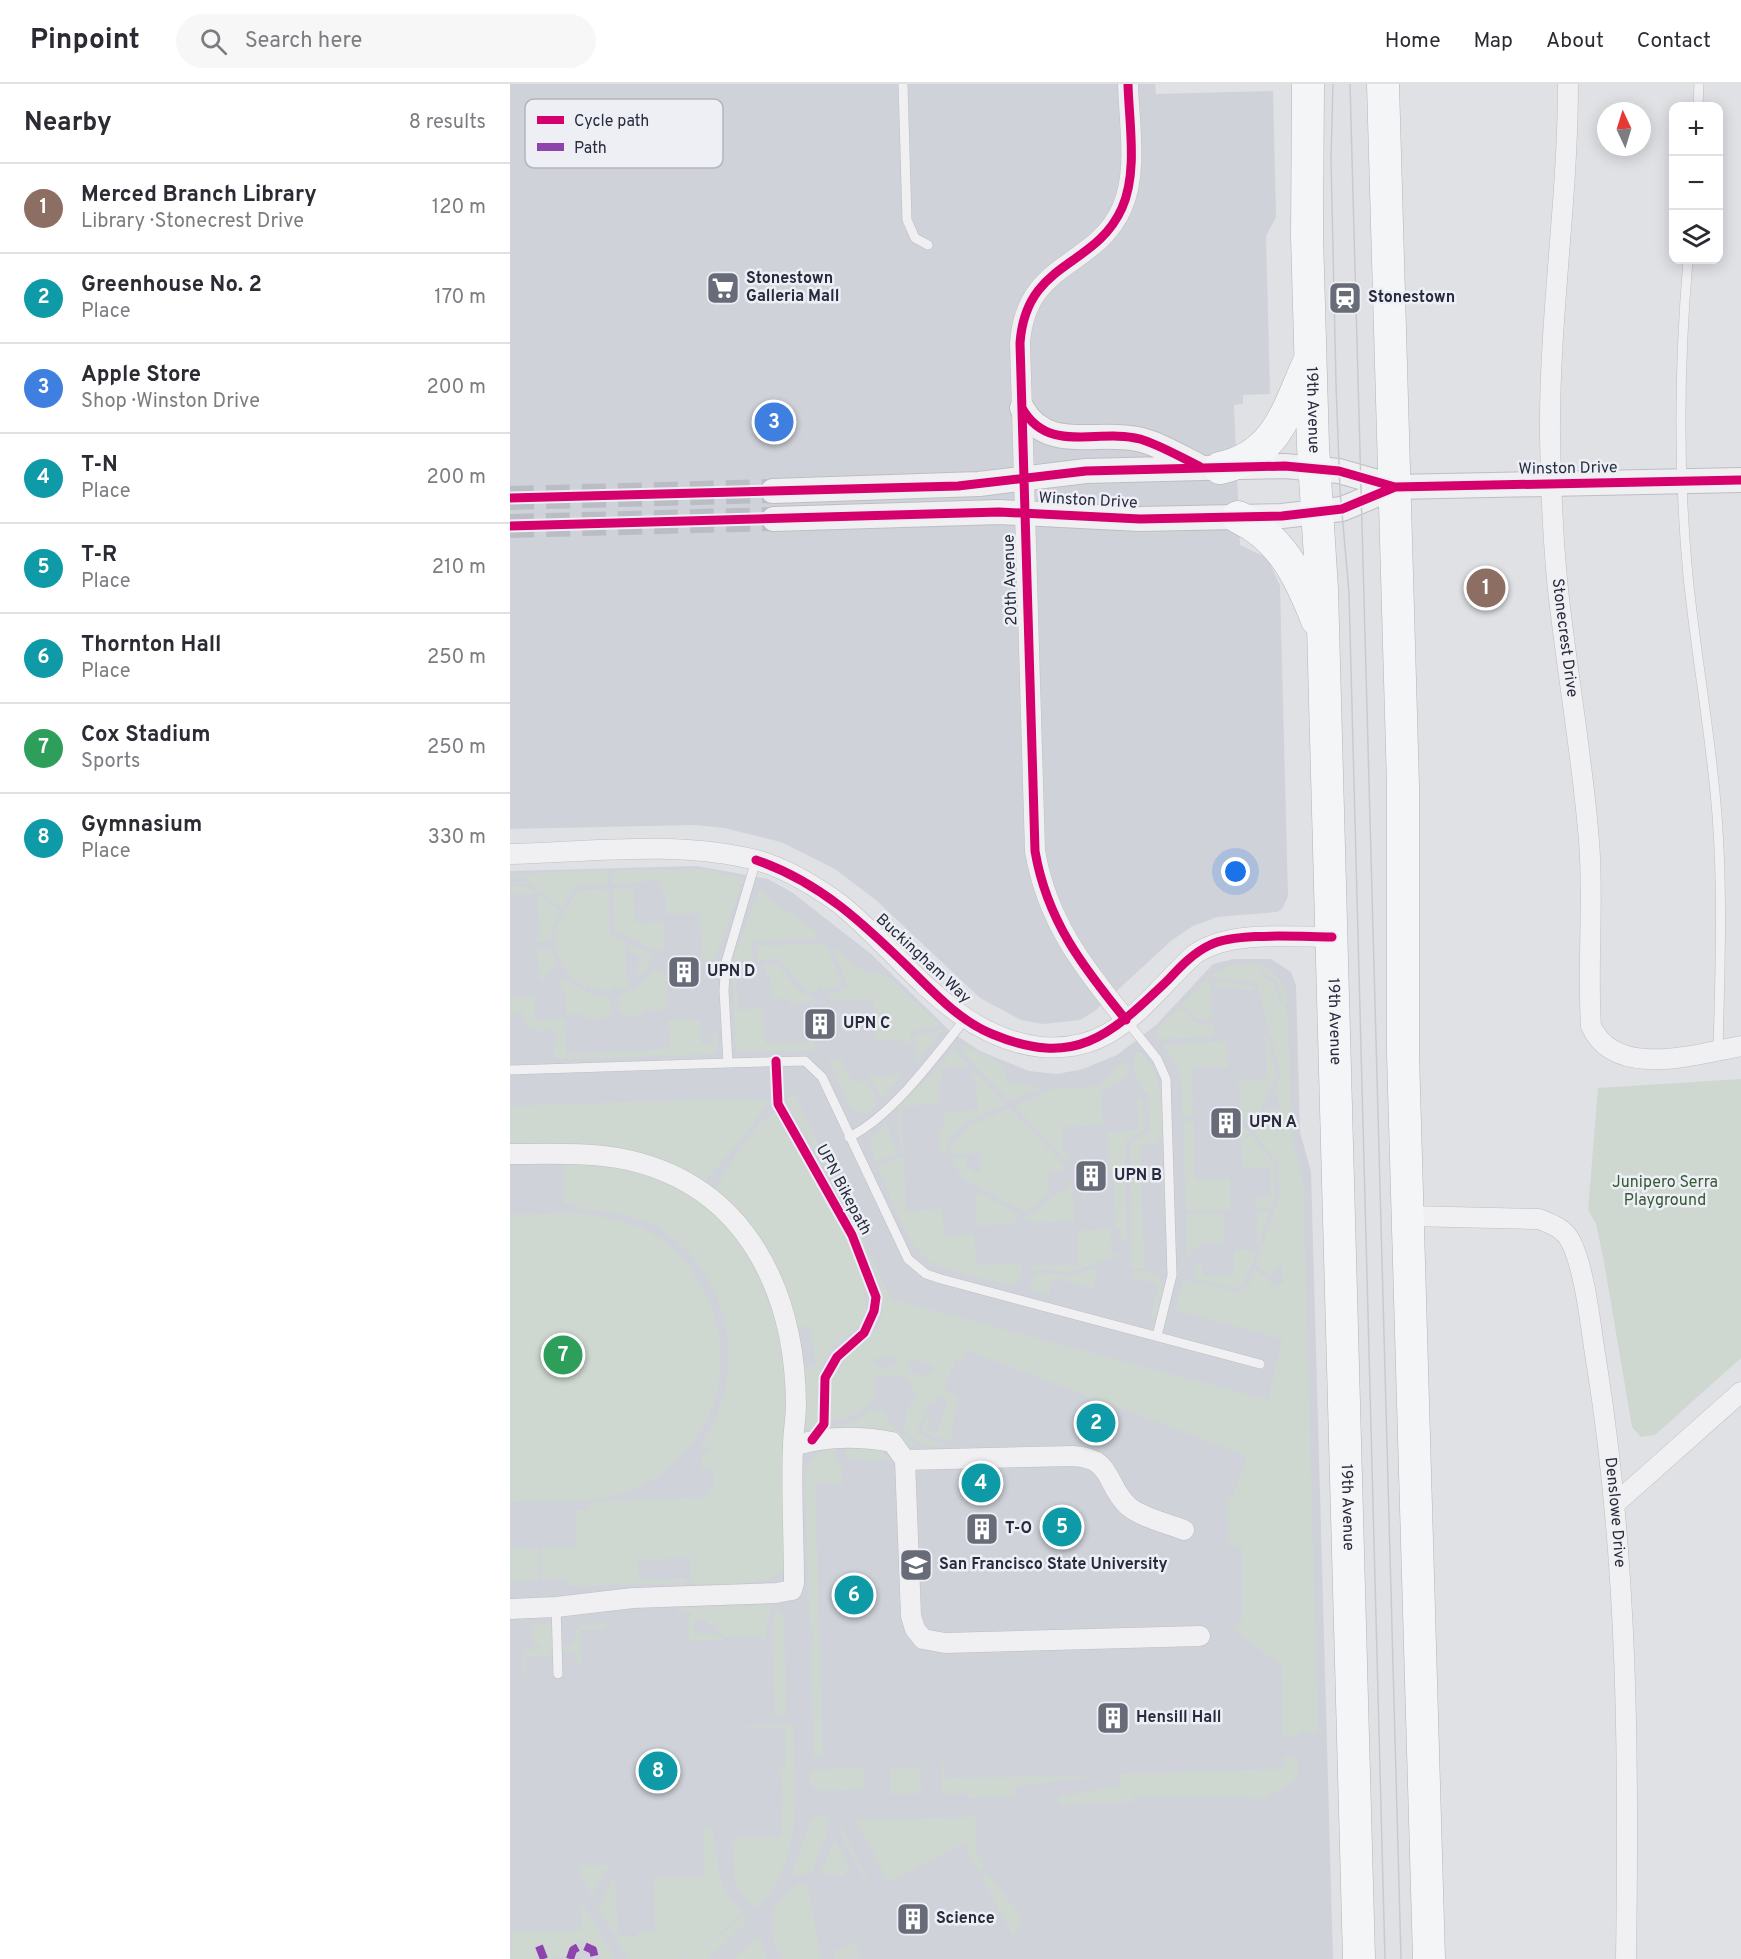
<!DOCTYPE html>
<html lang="en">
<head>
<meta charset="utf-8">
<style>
  :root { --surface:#fff; --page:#f7f7f7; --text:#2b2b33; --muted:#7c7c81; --line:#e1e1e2; --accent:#686b78 }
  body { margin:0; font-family:Overpass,sans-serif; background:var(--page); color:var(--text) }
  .controls { position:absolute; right:18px; top:18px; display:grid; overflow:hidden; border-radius:12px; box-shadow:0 3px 15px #0003 }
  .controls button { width:54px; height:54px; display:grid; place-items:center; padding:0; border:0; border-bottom:2px solid var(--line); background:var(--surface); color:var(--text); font:30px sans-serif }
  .compass { position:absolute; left:1087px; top:18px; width:54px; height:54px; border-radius:50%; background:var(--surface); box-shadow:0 3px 15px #0003; rotate:356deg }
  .you { position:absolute; left:726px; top:788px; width:21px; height:21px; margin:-15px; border:4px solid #fff; border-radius:50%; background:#1a73e8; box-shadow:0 0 0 9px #1a73e833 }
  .badge { display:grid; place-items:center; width:39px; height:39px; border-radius:50%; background:var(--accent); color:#fff; font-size:20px; font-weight:700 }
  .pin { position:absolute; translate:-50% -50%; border:3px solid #fff; box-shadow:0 2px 6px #0006 }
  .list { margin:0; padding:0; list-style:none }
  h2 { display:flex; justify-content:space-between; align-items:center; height:78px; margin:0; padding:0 24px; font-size:26px }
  h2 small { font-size:20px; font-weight:400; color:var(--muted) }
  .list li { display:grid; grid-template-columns:39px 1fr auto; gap:18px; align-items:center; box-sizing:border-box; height:90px; padding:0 24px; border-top:2px solid var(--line) }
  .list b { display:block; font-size:22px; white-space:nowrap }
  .list p { margin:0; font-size:20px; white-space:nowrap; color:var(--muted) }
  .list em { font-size:20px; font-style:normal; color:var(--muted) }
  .icon { flex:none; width:33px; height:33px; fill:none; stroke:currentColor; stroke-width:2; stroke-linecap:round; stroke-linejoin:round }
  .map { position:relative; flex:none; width:1231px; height:1875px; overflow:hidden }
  header { display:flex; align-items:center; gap:36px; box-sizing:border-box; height:84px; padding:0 30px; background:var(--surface); border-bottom:2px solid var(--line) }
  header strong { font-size:28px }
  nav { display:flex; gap:33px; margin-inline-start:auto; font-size:21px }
  .search { width:420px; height:54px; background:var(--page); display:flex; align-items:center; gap:15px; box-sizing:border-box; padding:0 21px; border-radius:33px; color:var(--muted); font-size:22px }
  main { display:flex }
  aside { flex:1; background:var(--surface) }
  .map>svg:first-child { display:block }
</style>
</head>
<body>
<header>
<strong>Pinpoint</strong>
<div class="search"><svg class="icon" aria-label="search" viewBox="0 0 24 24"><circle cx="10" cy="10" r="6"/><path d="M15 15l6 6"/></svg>Search here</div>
<nav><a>Home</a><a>Map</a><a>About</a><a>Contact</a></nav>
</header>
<main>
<aside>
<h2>Nearby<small>8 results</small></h2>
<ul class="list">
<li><span class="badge" style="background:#8d6e63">1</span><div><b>Merced Branch Library</b><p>Library · Stonecrest Drive</p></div><em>120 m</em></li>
<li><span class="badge" style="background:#0f9aa8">2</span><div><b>Greenhouse No. 2</b><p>Place</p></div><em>170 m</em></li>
<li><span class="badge" style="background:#3f7fe0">3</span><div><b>Apple Store</b><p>Shop · Winston Drive</p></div><em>200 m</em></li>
<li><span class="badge" style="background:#0f9aa8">4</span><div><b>T-N</b><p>Place</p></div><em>200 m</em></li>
<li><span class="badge" style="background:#0f9aa8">5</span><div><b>T-R</b><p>Place</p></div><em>210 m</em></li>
<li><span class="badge" style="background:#0f9aa8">6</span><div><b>Thornton Hall</b><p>Place</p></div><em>250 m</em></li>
<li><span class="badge" style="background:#2e9e5b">7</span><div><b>Cox Stadium</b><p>Sports</p></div><em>250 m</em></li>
<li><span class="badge" style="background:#0f9aa8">8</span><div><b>Gymnasium</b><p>Place</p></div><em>330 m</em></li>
</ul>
</aside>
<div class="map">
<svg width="1231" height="1875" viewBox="0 0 1231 1875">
  <rect width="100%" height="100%" fill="#e0e1e5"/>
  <!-- built -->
  <path fill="#d0d2da" d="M0 0H645L646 10 763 7 766 133 756 152 760 310 733 311V320L724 321 730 461 753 472 760 479 770 502 778 812 772 825 767 828 707 833 683 842 662 856 585 927 570 936 533 940 511 936 470 914 367 817 325 785 271 758 214 744 185 741 0 745Z
    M187 782 258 795 283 809 361 870 440 947 470 967 519 987 547 990 573 985 607 971 646 941 703 880 724 875H761L781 888 786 901 790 1048 801 1087 823 1875H0V787Z"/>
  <!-- green -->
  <path fill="#ced8d0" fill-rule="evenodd" d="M192 785 233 795 205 876H192L190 829 156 830 155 807H151V798L147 796 103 800 102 787Z
    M97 787 98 800 65 802 52 824 19 799 0 800 19 797 18 793 0 794V790Z
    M18 802 50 827 43 840 41 857 26 858V854L30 853 27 810 1 811V803Z
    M250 803 265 820 293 837 310 852 306 855 242 857V876L223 877Z
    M123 804 125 839 153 837 155 865H151V869L105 847 103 805Z
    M98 805 100 851 115 858 117 893 121 901 108 907 104 903 100 907 79 904V901L77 900 76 903C55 893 40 867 47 844 51 831 61 819 68 807Z
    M119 860 143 871 132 891 126 887 132 873 119 866Z
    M312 860 317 863 332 901 313 907 310 903 305 908 294 906 280 886 267 875 247 876V862Z
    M323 862 349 885 378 893 430 941 400 948 401 962 398 958H390L389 955 366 956 363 915 320 917V914H314L338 903Z
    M41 865 46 880 30 898 27 866Z
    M745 879C764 885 776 898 777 918H772L768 898 754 889 752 885V892L765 901 769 919H775L778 939 782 1052 793 1096 808 1648H788V1653H773L772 1582 722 1545 732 1536V1463L719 1460 717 1411 723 1412 737 1372 456 1266 452 1277 445 1276 434 1306 447 1312 441 1358 412 1348 417 1333 420 1334 416 1345 427 1349 438 1317 427 1312 424 1322 418 1320 407 1349 436 1362H415L394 1346 396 1327 406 1313 402 1302 394 1292H369L362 1295 366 1305 365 1314 345 1331 319 1338C315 1312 314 1287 337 1270 347 1262 354 1258 360 1246L366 1248 373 1230 371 1200 318 1085 286 1034 277 1013 286 1012 381 1215 758 1316 773 1255 665 1226 674 1196 728 1208 740 1200 745 1184 766 1204 774 1198 771 1179 759 1192 746 1180 769 1113 768 1079 745 1050 756 1024 764 1027 771 1024 766 1010 762 1011 771 991 747 899 701 892C714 881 728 880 745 879ZM373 1271 381 1273 388 1278C378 1286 369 1286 360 1278ZM405 1276 419 1279 424 1287 412 1292 402 1289 397 1280Z
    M265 880C286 896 279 907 306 914L302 915V918L279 919 278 914 262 915 260 891H256L255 883 250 881Z
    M152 886V890H156L158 925 134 927V932L116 933 115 929 110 930 109 912 127 903 142 887Z
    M223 893H226L228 926 253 924 255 960 304 958 305 966 229 967 225 959Z
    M54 894C70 905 80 912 100 913L101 930H98V933L77 935V930L56 931 55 907H52L51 899 42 897Z
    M697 896 701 900 702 933 694 936 685 933 672 921Z
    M704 897 744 902 745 907 705 902Z
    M24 913 25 936 54 934 56 970 160 965 158 936 190 935 191 960H203V950H207V965L202 970 50 975 43 971 47 954 43 944C30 949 13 950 13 929H0V914Z
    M669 923 685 939 704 942V953L647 955V946Z
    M432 946 406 979 405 952Z
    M757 952 766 990 748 1033 730 1034 729 996 757 995 756 954 747 953Z
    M717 957 718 983 682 984 683 1032H673C673 1005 673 983 653 961Z
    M455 962 493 980 496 997 531 1004 500 1017 452 968Z
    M443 965 495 1020C474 1030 434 1040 437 1070H433V1067H430L429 1046 434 1045 433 1029 468 1026 466 994H462L461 990 465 989 459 982 432 984V995L429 996 430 1020 391 1022 393 1069H391L388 1023 429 984Z
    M626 968H629C656 991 651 1021 652 1054L645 1060 630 1061 631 1087H621L620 1059 640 1048 638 1010C625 1000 621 984 626 968Z
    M331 975 342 998 356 997 368 1018 358 1029 341 1026 319 976Z
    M612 978 618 981 619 990 613 996 591 1008 593 1041 552 1043 553 1068 557 1069 558 1079 505 1022 543 1005 589 1002Z
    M392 991 372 1014 358 992Z
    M1231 995V1274L1145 1351 1131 1353 1122 1343 1094 1178 1086 1140 1078 1126 1088 1004Z
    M206 1015 260 1016 231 1056 192 1100 0 1064V1022Z
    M627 1015H633L634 1045 615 1056V1087L599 1088 597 1048 629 1046Z
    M499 1024 556 1083V1086L538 1087 539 1110 515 1128 454 1095 442 1077V1074H456L457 1083 468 1089 471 1085 470 1069 441 1070V1062L458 1043Z
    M265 1029C285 1066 373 1197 353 1235 347 1247 335 1251 326 1260 303 1281 308 1313 308 1342L305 1346H299L295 1343 290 1284 306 1282 301 1248 295 1242 285 1243 204 1108C220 1083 238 1044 265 1029Z
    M684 1037 685 1095 720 1094 721 1125 676 1127 673 1038Z
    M376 1038 387 1070 365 1077 359 1058Z
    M731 1044H735L764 1079 765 1112 762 1124H746L745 1114 761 1113 760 1083H732Z
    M394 1073 396 1127 432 1125 434 1152 464 1150 466 1181 513 1179 506 1202C481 1196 438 1190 417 1175 395 1158 379 1107 367 1081Z
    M53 1077 106 1080 179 1107 233 1156 267 1226 280 1330 276 1482C266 1505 204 1498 181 1499L180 1474 127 1476 129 1496 176 1495V1499L59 1502 58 1495 32 1496 31 1464 67 1462 66 1426H78V1418L199 1413V1406H204L203 1385H191V1371L198 1368V1364L191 1360C245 1285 217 1166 126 1134 107 1128 87 1126 67 1125V1119H54Z
    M621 1095H631L634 1184H622Z
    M615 1096 617 1157H611L610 1144H606L604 1097Z
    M559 1098H562L564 1137 522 1139V1136L515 1137V1134L559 1102Z
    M465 1107 507 1129V1137H504V1140L467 1142Z
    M760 1127 747 1165V1128Z
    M69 1129C102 1134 132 1139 158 1161 177 1176 191 1198 200 1220 227 1288 202 1359 139 1398 102 1421 42 1417 0 1418V1131Z
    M713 1129 714 1159H692L691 1163H683L681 1173H677L676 1130Z
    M600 1145 602 1170H612L557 1189 540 1185 521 1186V1181H568L567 1147Z
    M724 1166H743L746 1170 733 1201 723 1204 685 1195V1182L692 1181 693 1192 724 1190Z
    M581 1185 587 1188 583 1205 546 1194 542 1197 539 1210 519 1206 524 1190 540 1189 557 1193Z
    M636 1187 649 1192 653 1202 647 1232 640 1237 649 1201 623 1193V1188Z
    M361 1326 373 1328 384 1344 408 1363 395 1362 370 1344 328 1342 344 1338Z
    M364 1364 372 1367 382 1377 336 1375V1365Z
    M325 1365 326 1378H330L333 1399 305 1400 313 1672H304L301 1558H303V1544L300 1543 295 1390C299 1374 309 1366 325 1365Z
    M0 1464H28V1496L0 1497Z
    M262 1521 256 1543V1555H251V1552L215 1553 205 1544V1540H197V1536H184V1550L205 1549 214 1556 179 1557 178 1532H182V1528H168V1524Z
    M268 1524 274 1535 276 1631H265L262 1542Z
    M52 1539V1547L45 1555 54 1565 66 1556V1546L70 1541 94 1540 97 1545 70 1546 71 1583 67 1579 66 1568 39 1569V1572H16V1591H14L13 1566 31 1565V1561H23L22 1540Z
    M283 1641C285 1698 294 1759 260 1809 255 1816 253 1822 243 1823L226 1803 222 1751 224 1754 272 1752 271 1720H274L270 1683H276L275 1644H235V1642Z
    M774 1673 788 1674 787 1695 753 1715 709 1712 623 1713V1718L549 1720 548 1713 610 1702 609 1690 774 1685Z
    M431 1681H434L435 1694 587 1692 505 1702V1713L457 1714V1709L432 1710Z
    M410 1683 411 1709 381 1710V1684Z
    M354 1684 355 1705 308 1707 300 1699 299 1686Z
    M311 1732 317 1733 318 1747 302 1788 280 1793 299 1742 303 1735Z
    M466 1733V1768L475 1785 469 1788 454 1759 379 1798 346 1736Z
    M330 1742 359 1799 357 1800 328 1745Z
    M194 1744 202 1745C209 1764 205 1789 215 1806 219 1814 227 1821 233 1829L195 1861 173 1875H118L105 1852H127V1848L145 1847 144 1793 195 1792Z
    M325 1756 340 1785 335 1788 333 1793 311 1789Z
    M100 1781 82 1811 71 1794 70 1782Z
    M477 1790 511 1831 510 1842 503 1853 472 1793Z
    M105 1793 108 1848H102L88 1824Z
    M297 1798 311 1875H272C253 1845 260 1807 297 1798Z
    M73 1820 105 1875H91L87 1862 74 1856 61 1861 56 1872 37 1875 30 1859 25 1862 32 1875H0V1868H3L2 1848 72 1846 71 1821Z
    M234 1830 236 1838 198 1875H176L211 1851Z
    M247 1852 251 1856 257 1875H224Z
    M344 1858 352 1874 326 1875 323 1868Z"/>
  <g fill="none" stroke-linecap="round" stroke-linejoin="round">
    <!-- tertiary-tunnel -->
    <path stroke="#bbbdc4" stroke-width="24" stroke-dasharray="24 12" stroke-linecap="butt" d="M0 414 263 407
      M0 442 264 435"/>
    <!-- service casing -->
    <g stroke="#bdbec2" stroke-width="10">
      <path id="service" d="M393 0 397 136 405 154 418 161
        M1188 22 1189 0
        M1178 176C1169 281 1168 386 1178 492 1186 572 1201 651 1207 731 1213 809 1210 888 1208 966
        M246 776 216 878 214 906 218 979 295 977 312 993 398 1175 416 1190 431 1195 750 1280
        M616 936 647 975 656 995 662 1191 647 1252
        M0 986 218 979
        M339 1053C381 1033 426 972 455 935
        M46 1523 48 1590"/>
    </g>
    <!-- minor casing -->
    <g stroke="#bdbec2" stroke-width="21">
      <g id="minor">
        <path id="s1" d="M1058 0C1058 117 1039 233 1040 351 1041 411 1043 471 1051 531 1060 606 1073 681 1079 757 1084 818 1077 880 1081 942 1105 996 1186 970 1231 962"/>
        <path d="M0 770C80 768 167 756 246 776 276 784 305 802 330 820 394 872 443 953 531 963 555 965 577 961 597 950 631 931 657 895 685 870 720 846 780 853 822 853"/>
        <path d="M616 936C573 883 537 837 525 767L510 259C516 176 585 185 612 124 628 88 619 39 618 0"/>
        <path d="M0 1070C39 1070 80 1068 118 1076 237 1103 285 1208 286 1321 286 1335 283 1348 283 1362 281 1407 284 1453 284 1499L282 1506 266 1509 123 1514 46 1523 0 1525"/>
        <path id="s2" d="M898 1132 1029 1135C1042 1140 1055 1145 1061 1158 1076 1188 1081 1248 1087 1282 1118 1478 1119 1677 1116 1875"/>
        <path d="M283 1362C314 1352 350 1352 382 1358L395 1376 401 1532 405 1545 413 1555 435 1559 690 1552"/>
        <path d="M395 1376 563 1372C604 1374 595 1401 618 1422 632 1434 657 1439 674 1446"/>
        <path d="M1106 1419 1231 1308"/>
      </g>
    </g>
    <!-- tertiary casing -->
    <g stroke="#bdbec2" stroke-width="26">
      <path id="tertiary" d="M512 324C537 369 586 346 627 355 648 359 668 372 687 381
        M263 407 469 400 576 387 775 382 829 387 885 403 1231 396
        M264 435 489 428 630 435 772 432 832 425 885 403"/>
    </g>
    <!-- trunk casing -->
    <g stroke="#b3b4ba" stroke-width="33">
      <g id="trunk">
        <path id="s3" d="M798 0 797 152 803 362 812 505 849 1875"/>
        <path d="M873 0 893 701V970L919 1875"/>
        <path d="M710 384C767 372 777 326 798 280"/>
        <path d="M728 433C772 454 790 493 807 536"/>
      </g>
    </g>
    <!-- service -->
    <use href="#service" stroke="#f0f0f2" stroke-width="9"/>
    <!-- minor -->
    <use href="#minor" stroke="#f0f0f2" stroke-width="20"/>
    <!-- tertiary -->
    <use href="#tertiary" stroke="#f0f0f2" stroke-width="24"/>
    <!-- trunk -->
    <use href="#trunk" stroke="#f4f5f6" stroke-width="32"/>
    <!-- tram -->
    <path stroke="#c9cace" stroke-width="1.5" d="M823 0 821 75 826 300 830 406 839 509 875 1875
      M840 0 891 1875"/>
    <!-- quiet -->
    <path stroke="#8e44ad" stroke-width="8" stroke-dasharray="15 8" stroke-linecap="butt" d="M29 1862 34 1875
      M60 1875 63 1866 72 1861 83 1866 85 1875"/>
    <!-- cycleway casing -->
    <g stroke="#edeff5" stroke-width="13">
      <path id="cycleway" d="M512 324C538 371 588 344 630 355 650 361 670 373 689 382
        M0 414 448 402 576 387 775 382 829 387 885 403 1231 396
        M0 442 489 428 630 435 772 432 832 425 885 403
        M246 776C310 798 354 840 401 886 425 910 450 937 482 950 566 985 600 951 658 896 670 883 683 869 700 861 726 848 791 853 822 853
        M616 936C573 883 537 837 525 767L510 259C516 176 585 185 612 124 628 88 619 39 618 0
        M266 977 268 1020 342 1151 366 1213 364 1227 354 1249 327 1273 315 1294 314 1340 302 1356"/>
    </g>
    <!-- cycleway -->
    <use href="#cycleway" stroke="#d6006c" stroke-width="9"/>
  </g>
  <!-- icons -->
  <defs>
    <g id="supermarket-square" transform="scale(1.725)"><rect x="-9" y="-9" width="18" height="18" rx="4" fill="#686b78" stroke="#edeff5"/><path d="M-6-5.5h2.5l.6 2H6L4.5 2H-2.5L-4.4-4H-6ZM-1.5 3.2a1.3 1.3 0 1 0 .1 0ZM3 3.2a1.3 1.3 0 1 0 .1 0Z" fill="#fff"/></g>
    <g id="station-square" transform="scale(1.725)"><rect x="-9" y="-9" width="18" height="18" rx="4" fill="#686b78" stroke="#edeff5"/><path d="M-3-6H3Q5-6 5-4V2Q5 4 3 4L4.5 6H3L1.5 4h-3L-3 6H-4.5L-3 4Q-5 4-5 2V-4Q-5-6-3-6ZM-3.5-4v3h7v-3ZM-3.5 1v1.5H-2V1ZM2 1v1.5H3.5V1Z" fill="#fff"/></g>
    <g id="building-square" transform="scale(1.725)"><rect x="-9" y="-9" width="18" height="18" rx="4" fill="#686b78" stroke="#edeff5"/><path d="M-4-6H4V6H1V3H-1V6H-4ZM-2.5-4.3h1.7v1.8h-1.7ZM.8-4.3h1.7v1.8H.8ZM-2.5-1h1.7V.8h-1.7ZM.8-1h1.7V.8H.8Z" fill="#fff"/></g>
    <g id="university-square" transform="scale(1.725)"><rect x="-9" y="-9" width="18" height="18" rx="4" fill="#686b78" stroke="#edeff5"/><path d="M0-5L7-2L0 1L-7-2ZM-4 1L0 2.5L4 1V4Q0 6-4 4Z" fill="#fff"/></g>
  </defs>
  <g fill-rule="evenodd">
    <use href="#supermarket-square" x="213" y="204"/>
    <use href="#station-square" x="835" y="214"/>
    <use href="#building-square" x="174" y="888"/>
    <use href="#building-square" x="310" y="940"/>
    <use href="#building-square" x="716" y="1039"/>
    <use href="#building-square" x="581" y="1092"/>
    <use href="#building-square" x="472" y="1445"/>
    <use href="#university-square" x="406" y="1481"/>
    <use href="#building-square" x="603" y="1634"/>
    <use href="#building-square" x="403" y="1835"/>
  </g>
  <g text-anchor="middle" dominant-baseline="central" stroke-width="5" stroke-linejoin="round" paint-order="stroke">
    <!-- poi labels -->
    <g font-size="16" font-weight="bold" fill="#282b3e" stroke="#edeff5" text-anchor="start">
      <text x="236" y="195">Stonestown<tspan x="236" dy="18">Galleria Mall</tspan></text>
      <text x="858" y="214">Stonestown</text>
      <text x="197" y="888">UPN D</text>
      <text x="333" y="940">UPN C</text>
      <text x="739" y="1039">UPN A</text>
      <text x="604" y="1092">UPN B</text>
      <text x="495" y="1445">T-O</text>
      <text x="429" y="1481">San Francisco State University</text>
      <text x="626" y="1634">Hensill Hall</text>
      <text x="426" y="1835">Science</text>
    </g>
    <!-- street labels -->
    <g font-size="16" fill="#282b3e" stroke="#edeff5">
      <text stroke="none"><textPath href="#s3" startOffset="326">19th Avenue</textPath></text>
      <text transform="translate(1058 385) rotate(-1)">Winston Drive</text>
      <text transform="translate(578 417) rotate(3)">Winston Drive</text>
      <text transform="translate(501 496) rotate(-92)">20th Avenue</text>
      <text stroke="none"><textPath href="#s1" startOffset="555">Stonecrest Drive</textPath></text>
      <text transform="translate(413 875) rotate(43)">Buckingham Way</text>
      <text stroke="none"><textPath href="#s3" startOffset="938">19th Avenue</textPath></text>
      <text transform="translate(333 1106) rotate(62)">UPN Bikepath</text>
      <text stroke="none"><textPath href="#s3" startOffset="1424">19th Avenue</textPath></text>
      <text stroke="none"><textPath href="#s2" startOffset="446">Denslowe Drive</textPath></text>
    </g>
    <!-- park labels -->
    <g font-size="16" fill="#355935" stroke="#edeff5">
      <text x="1155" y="1099">Junipero Serra<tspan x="1155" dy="18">Playground</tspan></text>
    </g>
  </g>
  <!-- legend -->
  <rect x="15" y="15" width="198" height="69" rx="9" fill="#edeff5" stroke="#b2b4be" stroke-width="1.5"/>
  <rect x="27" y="32" width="27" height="8" fill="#d6006c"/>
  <rect x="27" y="59" width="27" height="8" fill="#8e44ad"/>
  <g font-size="16" fill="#282b3e">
    <text x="64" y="42">Cycle path</text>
    <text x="64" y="69">Path</text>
  </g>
</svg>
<div class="controls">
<button>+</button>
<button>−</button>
<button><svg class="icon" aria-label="layers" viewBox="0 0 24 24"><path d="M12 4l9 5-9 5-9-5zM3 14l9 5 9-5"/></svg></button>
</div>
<svg class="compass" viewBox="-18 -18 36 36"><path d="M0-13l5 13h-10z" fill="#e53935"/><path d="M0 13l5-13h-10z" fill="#7c7c81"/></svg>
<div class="you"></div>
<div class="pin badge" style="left:976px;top:504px;background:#8d6e63">1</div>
<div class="pin badge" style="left:586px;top:1339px;background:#0f9aa8">2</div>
<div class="pin badge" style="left:264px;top:338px;background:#3f7fe0">3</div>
<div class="pin badge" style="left:471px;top:1399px;background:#0f9aa8">4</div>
<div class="pin badge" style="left:552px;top:1443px;background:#0f9aa8">5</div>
<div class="pin badge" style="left:344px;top:1511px;background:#0f9aa8">6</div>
<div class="pin badge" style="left:53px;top:1271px;background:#2e9e5b">7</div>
<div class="pin badge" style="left:148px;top:1687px;background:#0f9aa8">8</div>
</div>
</main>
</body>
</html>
